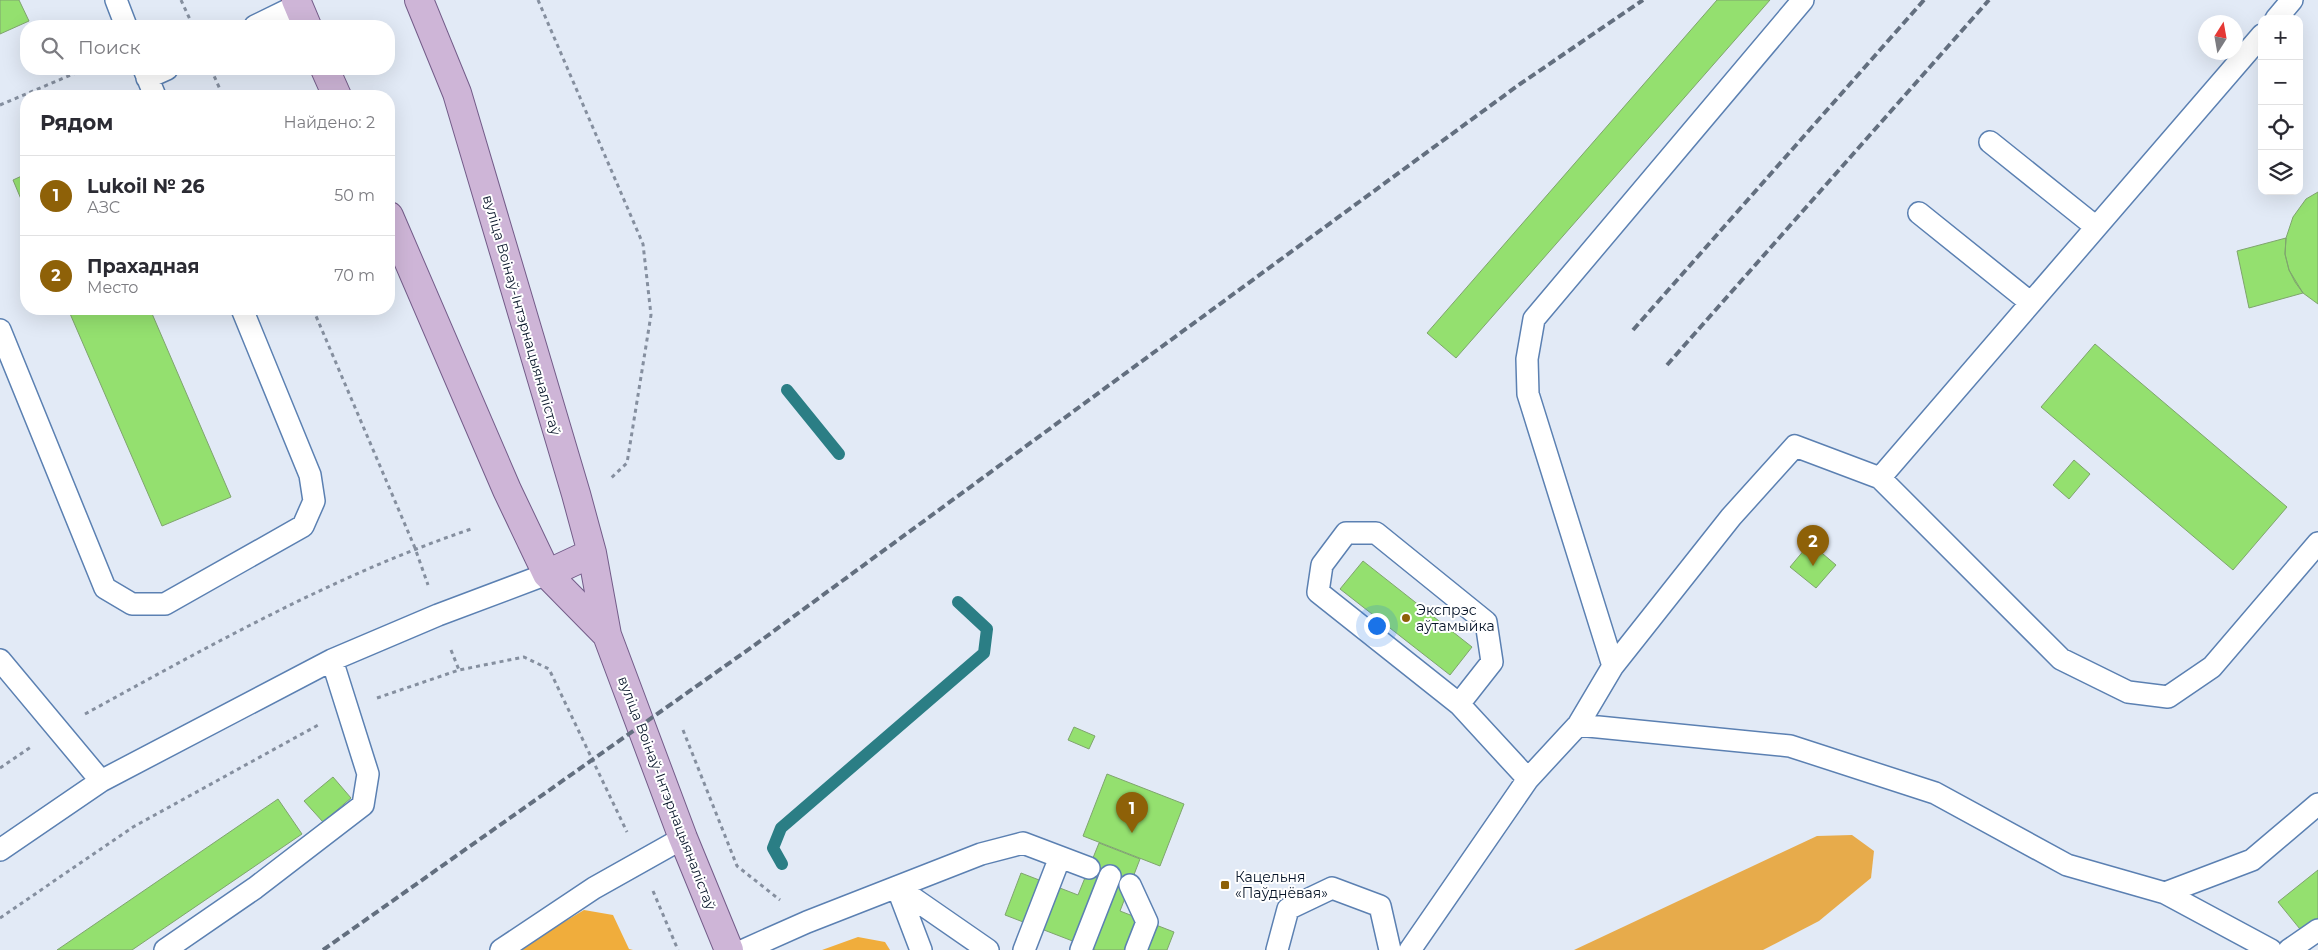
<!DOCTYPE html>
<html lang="ru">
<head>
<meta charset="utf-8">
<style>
  :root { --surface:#fff; --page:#f7f7f7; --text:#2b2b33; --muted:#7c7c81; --line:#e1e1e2; --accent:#8e6108 }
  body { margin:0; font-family:Montserrat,sans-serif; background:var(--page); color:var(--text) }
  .controls { position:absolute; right:15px; top:15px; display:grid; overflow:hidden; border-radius:10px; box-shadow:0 5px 20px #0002 }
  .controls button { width:45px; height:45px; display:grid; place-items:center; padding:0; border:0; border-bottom:1px solid var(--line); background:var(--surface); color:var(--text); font:25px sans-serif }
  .compass { position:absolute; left:2198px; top:15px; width:45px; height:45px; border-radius:50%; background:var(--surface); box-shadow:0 5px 20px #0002; rotate:11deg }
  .you { position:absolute; left:1376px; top:625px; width:18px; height:18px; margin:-12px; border:4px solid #fff; border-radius:50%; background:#1a73e8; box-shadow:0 0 0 8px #1a73e833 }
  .badge { display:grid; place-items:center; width:32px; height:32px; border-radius:50%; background:var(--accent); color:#fff; font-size:16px; font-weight:700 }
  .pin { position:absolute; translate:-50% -41px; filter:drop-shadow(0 1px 2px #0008) }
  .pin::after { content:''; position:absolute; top:26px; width:18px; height:15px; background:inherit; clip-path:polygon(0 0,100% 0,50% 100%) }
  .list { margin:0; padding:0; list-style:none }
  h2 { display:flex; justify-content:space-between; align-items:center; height:65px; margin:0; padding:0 20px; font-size:21px }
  h2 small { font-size:16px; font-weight:400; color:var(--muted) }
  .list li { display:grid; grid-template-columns:32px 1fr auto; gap:15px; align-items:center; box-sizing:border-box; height:80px; padding:0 20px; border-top:1px solid var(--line) }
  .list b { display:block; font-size:19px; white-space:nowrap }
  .list p { margin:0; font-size:16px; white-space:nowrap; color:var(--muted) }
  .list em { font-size:16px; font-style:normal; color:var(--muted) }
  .icon { flex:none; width:28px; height:28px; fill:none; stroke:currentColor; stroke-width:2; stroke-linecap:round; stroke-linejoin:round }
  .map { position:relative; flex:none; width:2318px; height:950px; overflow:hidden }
  .search { position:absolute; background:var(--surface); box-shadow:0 5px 20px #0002; left:20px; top:20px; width:375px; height:55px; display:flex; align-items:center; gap:12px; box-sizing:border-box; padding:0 18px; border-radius:20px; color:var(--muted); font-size:19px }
  .panel { position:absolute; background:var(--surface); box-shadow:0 5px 20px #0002; left:20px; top:90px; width:375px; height:225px; border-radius:20px }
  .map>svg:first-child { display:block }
</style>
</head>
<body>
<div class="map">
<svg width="2318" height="950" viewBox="0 0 2318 950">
  <rect width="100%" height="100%" fill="#e2eaf6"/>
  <!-- green -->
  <path fill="#f0ad3c" d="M584 910 613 915 629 949 633 950H517Z
    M858 937 885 942 890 950H822Z"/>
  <!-- forest -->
  <path fill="#e7ab4b" d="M1852 835 1874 851 1871 878 1819 921 1763 950H1574L1817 836Z"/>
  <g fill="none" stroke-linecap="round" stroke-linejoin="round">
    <!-- stream -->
    <path stroke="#2b7e85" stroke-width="12" d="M787 390 839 454
      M782 864 773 848 781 828 984 653 987 629 958 602"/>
  </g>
  <!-- building -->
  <path fill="#94e06f" stroke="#7fa46e" d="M0 0H19L29 21 0 34Z
    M1717 0H1770L1456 358 1427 333Z
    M26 174V211L13 180Z
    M2318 192V304L2303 293 2295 282 2289 270 2285 254 2286 238 2293 217 2306 199Z
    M2286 238 2285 254 2289 270 2303 293 2249 308 2237 251Z
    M68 309H150L231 497 162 526Z
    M2095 344 2287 507 2233 570 2041 407Z
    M2074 460 2090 474 2069 499 2053 485Z
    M1810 543 1836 565 1816 588 1790 567Z
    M1363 561 1472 647 1450 675 1340 589Z
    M1074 727 1095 736 1089 749 1068 740Z
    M1107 774 1184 804 1160 866 1083 836Z
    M333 777 351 798 323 822 304 801Z
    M278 799 302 834 132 950H57Z
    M1099 843 1140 859 1120 911 1174 932 1167 950H1096L1005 915 1021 873 1078 895Z
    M2318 870V923L2304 934 2278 902Z"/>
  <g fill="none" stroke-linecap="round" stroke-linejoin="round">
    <!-- lane casing -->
    <g stroke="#5b80b2" stroke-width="24">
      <path id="lane" d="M116 0 126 26
        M2276 19 2292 0
        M255 26 298 5
        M144 69 155 96
        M147 78 167 69
        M1990 142 2096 227
        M1919 213 2031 303
        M0 330 105 588 132 604H165L303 526 314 501 310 475 242 309
        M1880 478 2262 35
        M0 660 101 781
        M1613 666 1528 394 1527 359 1534 319 1803 0
        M1459 704 1492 662 1486 622 1376 533H1346L1322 565 1318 592 1459 704 1528 779
        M1578 725 1613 666 1731 517 1795 446 1880 478 2061 659 2128 692 2168 697 2212 667 2318 543
        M0 850 101 781 332 660 438 615 547 574
        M1130 885 1147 922 1136 950
        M897 887 988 950
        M897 887 921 950
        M2165 893 2271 950
        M165 950 255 888 363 805 368 774 332 660
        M501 950 594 888 683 838
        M744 950 807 922 981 854 1023 843 1089 868
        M1024 950 1060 857
        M1081 950 1110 876
        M1277 950 1288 909 1332 888 1380 906 1390 950
        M1410 950 1528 779 1578 725 1790 746 1935 793 2067 865 2165 893 2252 860 2318 804
        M2289 950 2318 930"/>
    </g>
    <!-- primary casing -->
    <g stroke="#735c89" stroke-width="30">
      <path id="primary" d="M296 0 307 26
        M419 0 457 93 576 494 592 553 607 635 683 838 729 950
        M325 69 337 96
        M389 216 507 490 547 574 607 635
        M547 574 592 553"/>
    </g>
    <!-- path -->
    <path stroke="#858f9f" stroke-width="3" stroke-dasharray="4 4" stroke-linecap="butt" d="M181 0 193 26
      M538 0 643 244 651 315 627 463 609 480
      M211 69 223 96
      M0 105 85 69
      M313 309 415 548 428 585
      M451 650 459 670
      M377 698 459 670 524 657 549 669 627 832
      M85 714C211 645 337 574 474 528
      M683 730 737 866 780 900
      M0 768 31 747
      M653 891 678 950
      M0 918 133 827 320 724"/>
    <!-- lane -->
    <use href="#lane" stroke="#fff" stroke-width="21"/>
    <!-- primary -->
    <use href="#primary" stroke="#ceb5d7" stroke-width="28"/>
    <!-- rail -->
    <path stroke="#636f7f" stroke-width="4" stroke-dasharray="8 4" stroke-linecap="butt" d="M1633 330 1924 0
      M1667 365 1989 0
      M323 950 752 647 1520 84 1643 0"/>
  </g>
  <!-- markers -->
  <g fill="#8e6108" stroke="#fff" stroke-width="2">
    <circle cx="1406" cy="618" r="5"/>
    <rect x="1220" y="880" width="10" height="10" rx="2.5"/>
  </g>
  <g text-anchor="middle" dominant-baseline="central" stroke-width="4" stroke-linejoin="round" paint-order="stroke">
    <!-- street labels -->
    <g font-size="14" fill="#071529" stroke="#fff">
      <text transform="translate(522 315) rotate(74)">вуліца Воінаў-Інтэрнацыяналістаў</text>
      <text transform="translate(667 793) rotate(69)">вуліца Воінаў-Інтэрнацыяналістаў</text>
    </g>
    <!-- poi labels -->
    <g font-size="14" fill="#071529" stroke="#fff" text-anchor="start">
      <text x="1416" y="610">Экспрэс<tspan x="1416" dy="16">аўтамыйка</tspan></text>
      <text x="1235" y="877">Кацельня<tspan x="1235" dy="16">«Паўднёвая»</tspan></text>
    </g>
  </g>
</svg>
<div class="controls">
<button>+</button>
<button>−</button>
<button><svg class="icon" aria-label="locate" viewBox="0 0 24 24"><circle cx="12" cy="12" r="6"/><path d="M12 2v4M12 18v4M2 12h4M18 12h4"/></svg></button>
<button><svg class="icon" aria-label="layers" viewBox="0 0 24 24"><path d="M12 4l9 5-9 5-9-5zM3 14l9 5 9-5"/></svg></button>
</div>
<svg class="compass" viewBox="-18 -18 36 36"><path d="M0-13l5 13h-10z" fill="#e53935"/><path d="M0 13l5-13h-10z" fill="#7c7c81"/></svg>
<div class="you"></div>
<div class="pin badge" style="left:1132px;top:833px">1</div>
<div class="pin badge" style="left:1813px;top:566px">2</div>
<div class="search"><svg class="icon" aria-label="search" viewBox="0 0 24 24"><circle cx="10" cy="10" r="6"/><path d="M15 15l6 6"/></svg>Поиск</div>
<section class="panel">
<h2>Рядом<small>Найдено: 2</small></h2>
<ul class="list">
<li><span class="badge">1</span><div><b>Lukoil № 26</b><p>АЗС</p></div><em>50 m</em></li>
<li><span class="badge">2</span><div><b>Прахадная</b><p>Место</p></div><em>70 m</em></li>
</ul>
</section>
</div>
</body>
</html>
